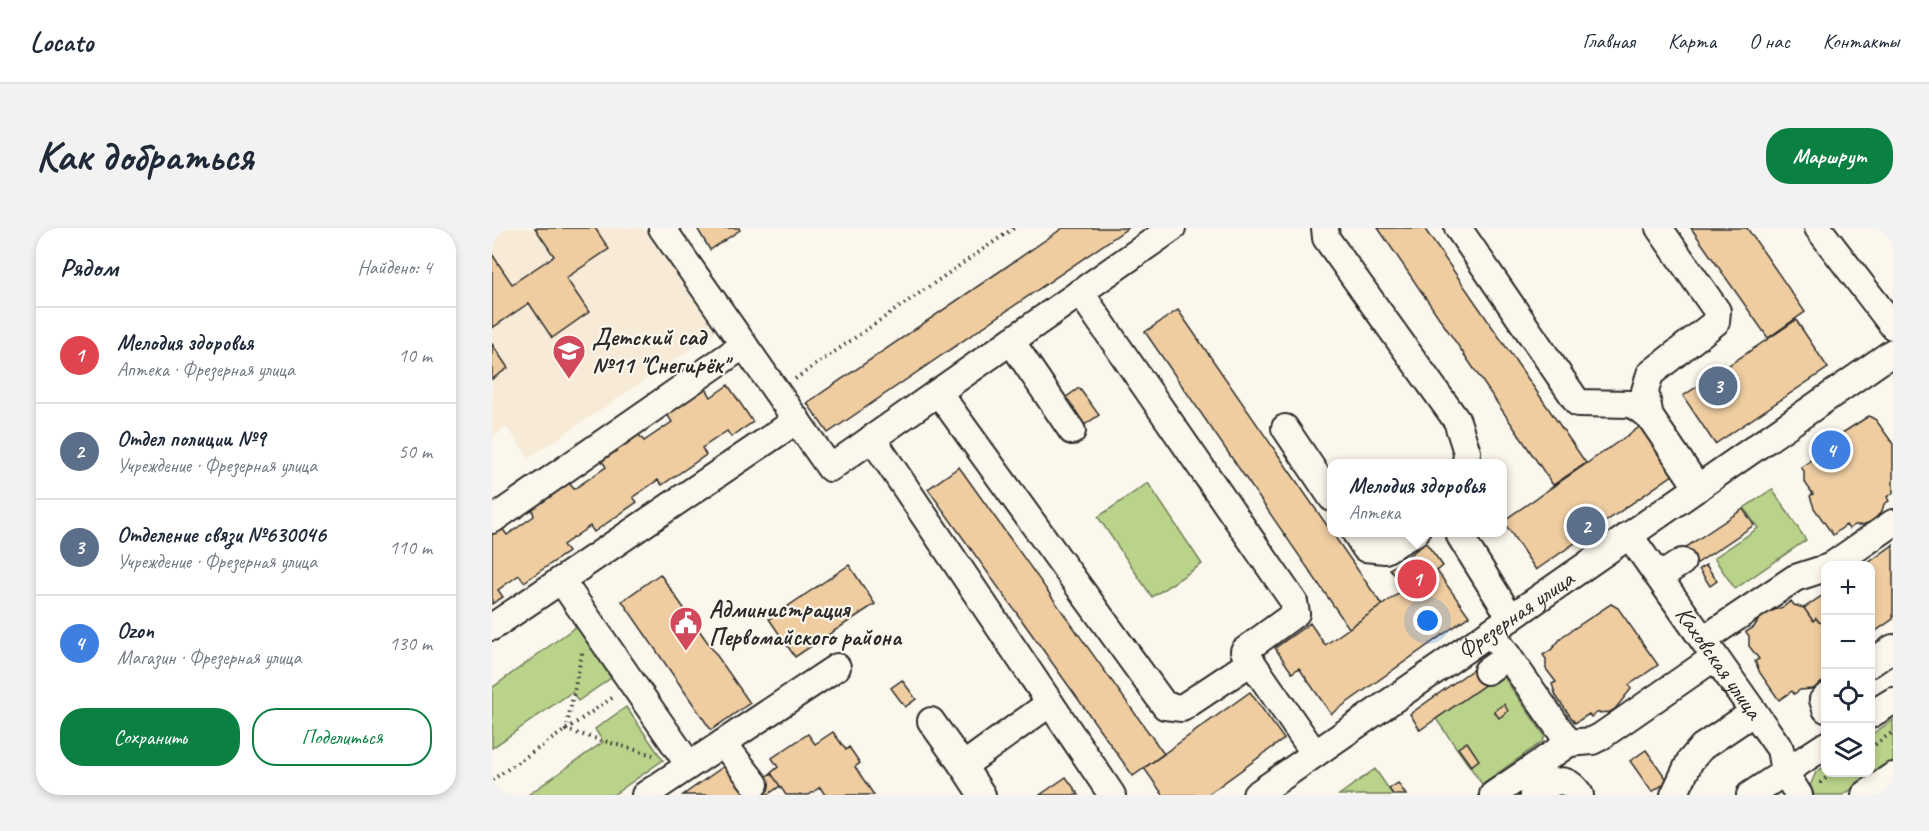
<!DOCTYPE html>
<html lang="ru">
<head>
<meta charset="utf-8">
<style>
  :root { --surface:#fff; --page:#f2f2f3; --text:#1f2937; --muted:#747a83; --line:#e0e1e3; --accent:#0b8043 }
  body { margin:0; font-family:Caveat,sans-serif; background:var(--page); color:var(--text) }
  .controls { position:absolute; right:18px; bottom:18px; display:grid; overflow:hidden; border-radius:12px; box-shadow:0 3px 9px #0003 }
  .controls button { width:54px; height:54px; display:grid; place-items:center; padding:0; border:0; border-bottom:2px solid var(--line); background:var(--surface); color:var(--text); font:30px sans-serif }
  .you { position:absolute; left:936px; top:393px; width:21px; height:21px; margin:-15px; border:4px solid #fff; border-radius:50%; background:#1a73e8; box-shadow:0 0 0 9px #1a73e833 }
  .badge { display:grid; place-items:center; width:39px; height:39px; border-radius:50%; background:var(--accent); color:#fff; font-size:20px; font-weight:700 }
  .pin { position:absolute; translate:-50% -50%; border:3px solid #fff; box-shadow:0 2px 6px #0006 }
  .popup { position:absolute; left:835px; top:231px; width:180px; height:78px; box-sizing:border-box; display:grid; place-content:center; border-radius:12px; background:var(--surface); filter:drop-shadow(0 2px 4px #0005); font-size:20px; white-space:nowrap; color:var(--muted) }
  .popup b { font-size:22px; color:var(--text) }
  .popup::after { content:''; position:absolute; left:50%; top:100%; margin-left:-12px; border:12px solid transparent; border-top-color:var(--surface) }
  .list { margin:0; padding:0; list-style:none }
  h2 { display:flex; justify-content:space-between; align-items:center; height:78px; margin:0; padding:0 24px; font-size:26px }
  h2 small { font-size:20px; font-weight:400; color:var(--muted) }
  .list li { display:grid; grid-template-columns:39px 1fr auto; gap:18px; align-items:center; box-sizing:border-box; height:96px; padding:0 24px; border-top:2px solid var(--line) }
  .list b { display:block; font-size:22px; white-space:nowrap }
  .list p { margin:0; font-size:20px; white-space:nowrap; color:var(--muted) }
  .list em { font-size:20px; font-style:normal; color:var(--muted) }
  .actions { display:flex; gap:12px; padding:18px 24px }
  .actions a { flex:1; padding:14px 0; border:2px solid var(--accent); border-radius:24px; text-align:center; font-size:21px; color:var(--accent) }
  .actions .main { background:var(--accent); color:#fff }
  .icon { flex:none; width:33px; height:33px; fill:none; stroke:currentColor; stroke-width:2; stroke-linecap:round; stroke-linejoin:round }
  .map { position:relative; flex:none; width:1401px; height:567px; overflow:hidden; border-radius:24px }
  header { display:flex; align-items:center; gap:36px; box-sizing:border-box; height:84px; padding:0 30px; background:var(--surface); border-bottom:2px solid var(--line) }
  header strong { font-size:28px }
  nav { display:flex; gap:33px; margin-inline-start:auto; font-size:21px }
  .intro { display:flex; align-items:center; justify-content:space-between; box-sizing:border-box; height:144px; padding:0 36px }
  h1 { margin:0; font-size:42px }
  .button { padding:15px 27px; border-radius:24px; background:var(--accent); color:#fff; font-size:21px; font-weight:700 }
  main { display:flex; gap:36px; padding:0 36px }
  aside { flex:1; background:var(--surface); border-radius:24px; box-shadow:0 3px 9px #0003 }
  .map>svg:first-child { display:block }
</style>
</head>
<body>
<header>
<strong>Locato</strong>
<nav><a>Главная</a><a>Карта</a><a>О нас</a><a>Контакты</a></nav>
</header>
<div class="intro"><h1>Как добраться</h1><a class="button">Маршрут</a></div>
<main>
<aside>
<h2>Рядом<small>Найдено: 4</small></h2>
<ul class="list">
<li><span class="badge" style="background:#e0444e">1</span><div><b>Мелодия здоровья</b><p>Аптека · Фрезерная улица</p></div><em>10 m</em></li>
<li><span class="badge" style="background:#5c6f8a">2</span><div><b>Отдел полиции №9</b><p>Учреждение · Фрезерная улица</p></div><em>50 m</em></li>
<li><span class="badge" style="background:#5c6f8a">3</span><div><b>Отделение связи №630046</b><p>Учреждение · Фрезерная улица</p></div><em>110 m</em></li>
<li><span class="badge" style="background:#3f7fe0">4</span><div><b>Ozon</b><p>Магазин · Фрезерная улица</p></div><em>130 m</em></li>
</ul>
<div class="actions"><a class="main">Сохранить</a><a>Поделиться</a></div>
</aside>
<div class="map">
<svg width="1401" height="567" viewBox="0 0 1401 567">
  <rect width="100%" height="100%" fill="#fbf7ec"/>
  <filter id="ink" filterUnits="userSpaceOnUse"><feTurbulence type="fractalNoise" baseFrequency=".0167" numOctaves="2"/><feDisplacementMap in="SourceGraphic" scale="12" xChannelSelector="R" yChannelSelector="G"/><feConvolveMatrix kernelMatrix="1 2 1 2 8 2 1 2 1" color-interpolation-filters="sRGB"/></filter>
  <g filter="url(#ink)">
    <!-- built -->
    <path fill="#f7ead6" d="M0 0H152L224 104 37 230 15 199 0 209Z"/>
    <!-- green -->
    <path fill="#b9d38b" stroke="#727f5b" stroke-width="1.5" d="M656 255 710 336 660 369 606 289Z
      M1280 261 1314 312 1243 361 1222 330 1266 300 1252 280Z
      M86 397 119 450 86 473 80 464 0 520V460Z
      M1009 445 1053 508 1050 514 990 556 944 491Z
      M134 479 171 532 121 567H36L111 514 103 501Z
      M1401 492V534L1351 567H1322L1318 558 1324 544 1333 538 1334 544H1378L1379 507Z
      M883 541 901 567H847Z"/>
    <!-- building -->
    <path fill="#efcda1" stroke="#2b2b2b" stroke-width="1.5" d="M43 0H103L117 21 74 50 97 84 60 110 37 75 0 100V26L20 56 62 28Z
      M205 0H247L248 2 218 22Z
      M571 0H636L336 205 315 175Z
      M886 0H932L1094 235 1061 257Z
      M1199 0H1255L1313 84 1276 110Z
      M686 82 890 377 857 400 653 104Z
      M1304 92 1336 140 1223 216 1191 168Z
      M0 116 16 140 0 151Z
      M236 157 261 194 239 209 235 203 210 220 214 227 170 257 166 252 141 269 145 274 102 304 98 298 71 317 76 324 32 354 27 347 6 362 11 369 0 376V306L9 299 15 307 42 288 40 280 77 255 82 261 114 239 110 233 147 207 152 213 180 194 175 186 213 159 219 169Z
      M587 160 607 187 585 202 566 175Z
      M1377 188 1384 192 1401 216V265L1395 269 1397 273 1392 276 1390 283 1381 293 1370 297H1363L1357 301 1354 297 1341 307 1322 280 1318 268 1321 266 1312 253V243L1309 239 1317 234 1328 219Z
      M1152 196 1185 244 1044 342 1011 293Z
      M467 239 672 526 641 548 436 261Z
      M1251 281 1262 297 1195 342 1184 326Z
      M934 315 951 338 945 343 977 388 839 486 807 440 800 445 783 420 818 395 833 417 913 361 898 341Z
      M1401 317V391L1378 407V338H1372Z
      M357 337 383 376 303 429 277 391Z
      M1214 337 1225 353 1218 358 1207 341Z
      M168 346 258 475 219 502 130 373Z
      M1334 365V396L1327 394 1324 390 1321 393 1312 380Z
      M1299 373 1302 377 1312 380 1321 393 1324 390 1327 394 1334 396V451L1321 461 1308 462 1302 466 1300 463 1287 472 1268 445 1263 433 1267 431 1257 418V408L1254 404 1262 399 1267 391 1274 385 1291 379Z
      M1119 376 1126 380 1166 437 1137 457 1139 461 1123 481 1118 484 1105 485 1099 489 1097 486 1083 495 1064 468 1060 456 1064 454 1054 441V431L1051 427 1059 422 1071 408Z
      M990 435 1001 451 928 502 918 486Z
      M410 452 424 471 413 479 399 460Z
      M758 464 792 511 715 567H671L652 540Z
      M1012 476 1016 483 1007 490 1002 483Z
      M341 504 354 522 357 519 368 535 363 539 382 567H333L328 559 317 567H294L279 545 286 539 280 530 316 506 323 516Z
      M975 514 987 532 979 538 966 520Z
      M1154 522 1176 553 1160 564 1138 533Z
      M238 534 257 561 279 545 288 558 275 567H191Z
      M574 549 587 567H548Z
      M906 555 914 567H902L897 561Z"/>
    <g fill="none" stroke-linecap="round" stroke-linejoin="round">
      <!-- minor casing -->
      <g stroke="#2b2b2b" stroke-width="30">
        <g id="minor">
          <path d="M170 0 338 240 680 0"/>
          <path d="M833 0 834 10 965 193 975 224 974 236"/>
          <path d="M966 0 1086 175 1140 176 1158 189"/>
          <path d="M1167 0 1225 83 1224 94 1158 146 1153 163 1158 189 1206 260"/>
          <path d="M1326 0 1401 98"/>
          <path d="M588 64 802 374 804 385 752 423 823 526"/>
          <path d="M519 113 580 203"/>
          <path d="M446 164 673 478 690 480 759 434"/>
          <path d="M793 200 840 270"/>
          <path d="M380 210 620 567"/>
          <path d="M0 292 252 117"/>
          <path d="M863 304 873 320 893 322 924 304"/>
          <path d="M968 304V308L1019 390"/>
          <path id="s1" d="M1137 307 1288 521 1292 544 1307 567"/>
          <path d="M1339 338 1401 295"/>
          <path d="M1167 349 1190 334"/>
          <path d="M69 352 197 537"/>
          <path d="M0 399 305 192"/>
          <path d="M999 404 1077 515 1100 513 1108 509 1223 429"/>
          <path d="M1211 412 1303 350 1334 340"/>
          <path d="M1378 436 1401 420"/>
          <path d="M995 443 1016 428"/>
          <path d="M1334 469 1331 472 1334 481"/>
          <path d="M1378 487 1401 473"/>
          <path d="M439 493 471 538 558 475"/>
          <path d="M231 515 263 556"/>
          <path d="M471 538 490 567"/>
          <path d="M153 567 345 439"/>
          <path id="s2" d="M764 567 1401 124"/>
          <path d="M1001 567 1077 515"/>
          <path d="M1041 567C1059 554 1073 544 1088 567"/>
          <path d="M1182 567 1198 533 1210 519 1262 484"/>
          <path d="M1258 567 1334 517"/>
          <path d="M1373 567 1401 548"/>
        </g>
      </g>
      <!-- path -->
      <path stroke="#2b2b2b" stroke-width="4" stroke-dasharray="1.5 4.5" stroke-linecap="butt" d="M303 151 522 0
        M90 425 74 502 161 527
        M1378 520 1401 504
        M0 552 123 468
        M1328 555 1342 544"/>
      <!-- minor -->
      <use href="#minor" stroke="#fbf7ec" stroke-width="26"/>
    </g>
  </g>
  <!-- icons -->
  <defs>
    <g id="school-pin" transform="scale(1.725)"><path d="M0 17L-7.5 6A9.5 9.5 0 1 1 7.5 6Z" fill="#d1495b" stroke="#fbf7ec"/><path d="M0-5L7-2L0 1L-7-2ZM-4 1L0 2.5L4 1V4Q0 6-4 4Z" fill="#fff"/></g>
    <g id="civic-pin" transform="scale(1.725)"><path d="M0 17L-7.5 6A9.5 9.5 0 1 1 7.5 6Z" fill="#d1495b" stroke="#fbf7ec"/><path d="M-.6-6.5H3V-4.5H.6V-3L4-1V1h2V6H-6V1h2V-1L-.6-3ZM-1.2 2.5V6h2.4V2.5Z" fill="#fff"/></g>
  </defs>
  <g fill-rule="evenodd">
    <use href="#school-pin" x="77" y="123"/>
    <use href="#civic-pin" x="194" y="395"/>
  </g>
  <g text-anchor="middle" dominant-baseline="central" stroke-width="4.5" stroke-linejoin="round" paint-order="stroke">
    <!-- poi labels -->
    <g font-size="24" font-weight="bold" fill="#2b2b2b" stroke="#fbf7ec" text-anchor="start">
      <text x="100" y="109">Детский сад<tspan x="100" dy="28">№11 "Снегирёк"</tspan></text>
      <text x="217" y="381">Администрация<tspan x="217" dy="28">Первомайского района</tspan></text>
    </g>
    <!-- street labels -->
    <g font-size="24" fill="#2b2b2b" stroke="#fbf7ec">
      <text stroke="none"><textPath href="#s2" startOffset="316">Фрезерная улица</textPath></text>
      <text stroke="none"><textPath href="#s1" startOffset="156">Каховская улица</textPath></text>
    </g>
  </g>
</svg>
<div class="controls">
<button>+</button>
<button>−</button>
<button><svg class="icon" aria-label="locate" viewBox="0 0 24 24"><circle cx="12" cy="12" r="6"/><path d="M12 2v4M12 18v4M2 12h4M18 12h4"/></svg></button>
<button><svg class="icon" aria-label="layers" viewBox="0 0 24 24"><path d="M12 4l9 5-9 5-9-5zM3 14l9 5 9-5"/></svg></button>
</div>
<div class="you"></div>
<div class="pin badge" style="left:925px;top:351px;background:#e0444e">1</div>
<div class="popup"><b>Мелодия здоровья</b>Аптека</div>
<div class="pin badge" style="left:1094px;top:298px;background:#5c6f8a">2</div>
<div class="pin badge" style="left:1226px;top:158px;background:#5c6f8a">3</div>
<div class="pin badge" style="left:1339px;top:222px;background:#3f7fe0">4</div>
</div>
</main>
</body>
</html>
